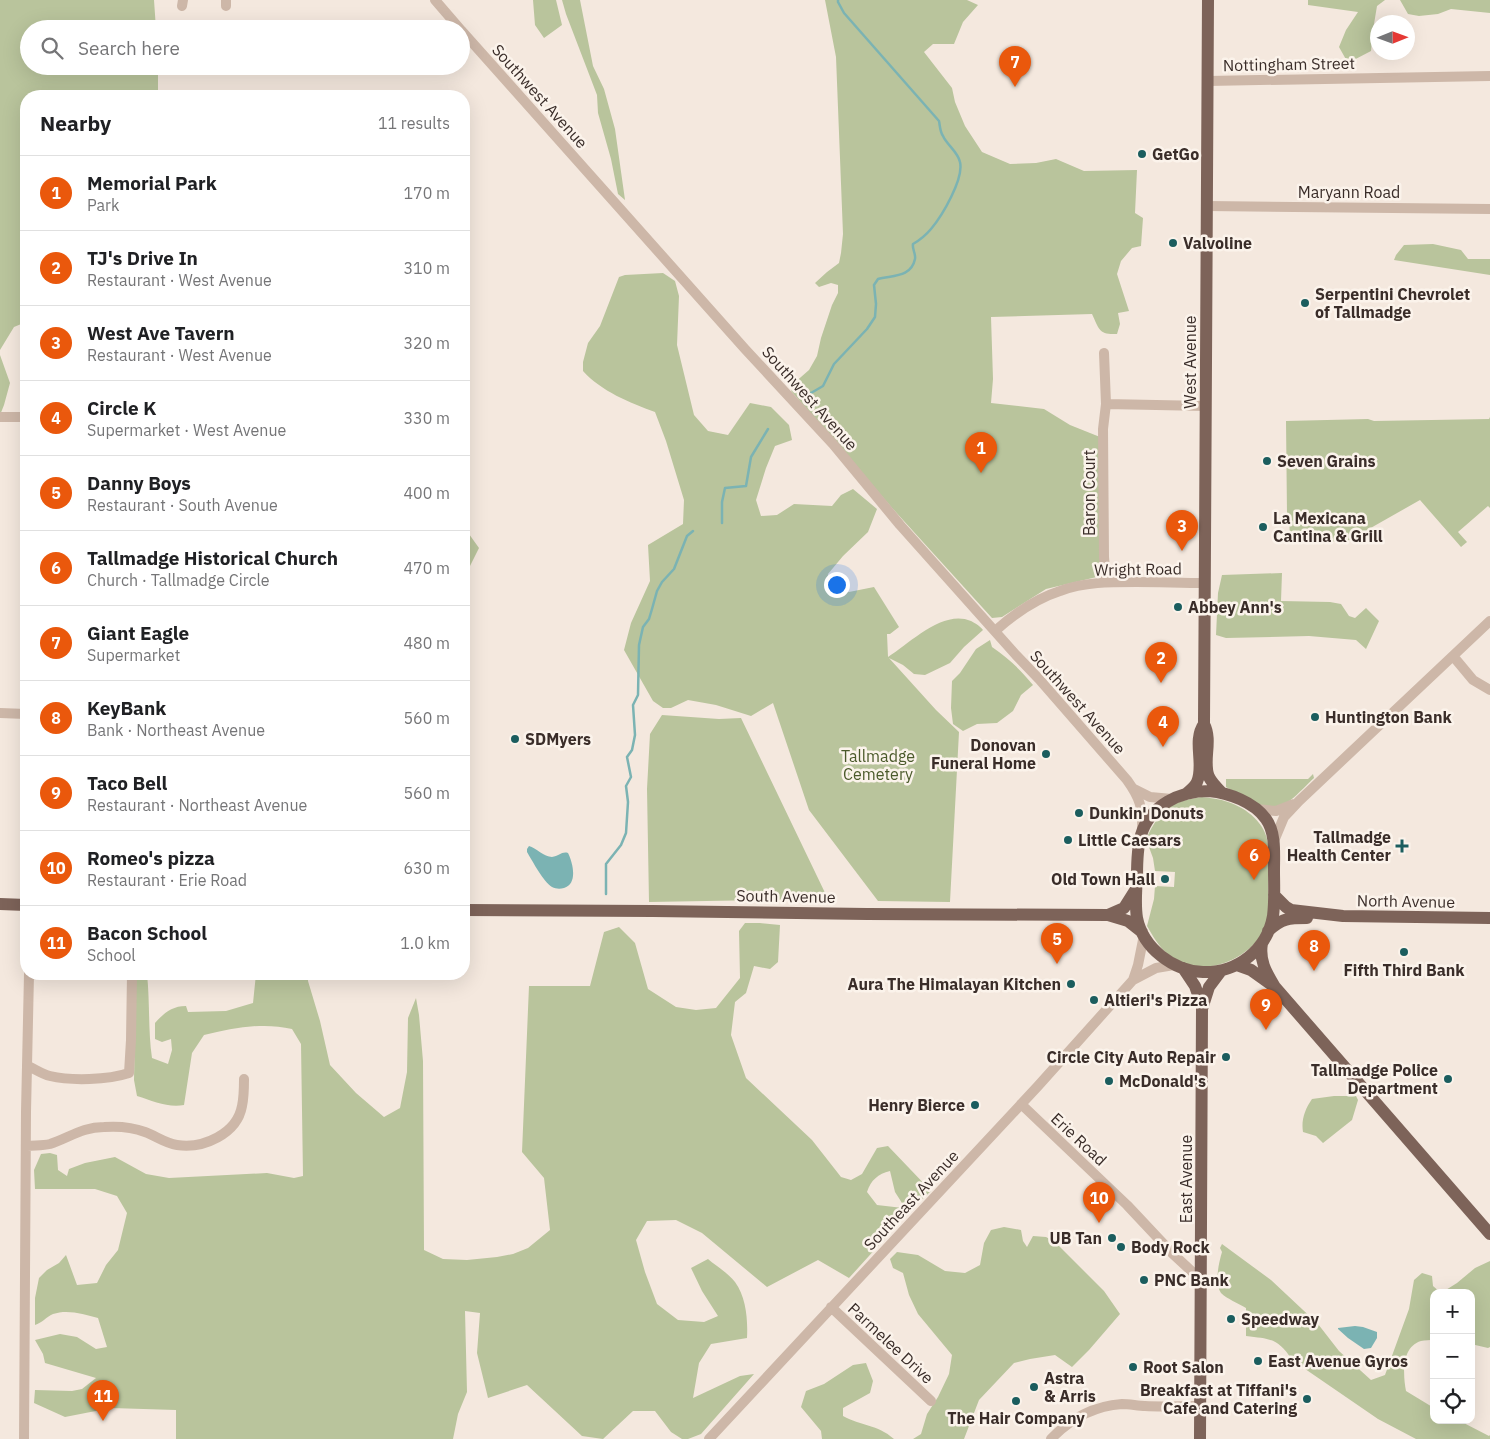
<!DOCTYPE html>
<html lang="en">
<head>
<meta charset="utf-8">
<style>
  :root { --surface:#fff; --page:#f6f6f6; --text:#202124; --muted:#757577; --line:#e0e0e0; --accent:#ea580c }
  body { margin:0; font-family:"IBM Plex Sans",sans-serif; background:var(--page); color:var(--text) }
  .controls { position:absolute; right:15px; bottom:15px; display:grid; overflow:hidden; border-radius:10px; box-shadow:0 5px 20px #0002 }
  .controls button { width:45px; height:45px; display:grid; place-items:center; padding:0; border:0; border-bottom:1px solid var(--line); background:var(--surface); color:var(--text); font:25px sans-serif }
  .compass { position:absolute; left:1370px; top:15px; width:45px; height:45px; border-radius:50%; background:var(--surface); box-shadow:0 5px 20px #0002; rotate:89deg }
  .you { position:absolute; left:836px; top:584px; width:18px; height:18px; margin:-12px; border:4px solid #fff; border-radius:50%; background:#1a73e8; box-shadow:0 0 0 8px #1a73e833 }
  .badge { display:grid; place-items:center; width:32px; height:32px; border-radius:50%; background:var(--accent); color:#fff; font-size:16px; font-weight:700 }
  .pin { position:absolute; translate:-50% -41px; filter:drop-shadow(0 1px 2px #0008) }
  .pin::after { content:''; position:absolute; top:26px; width:18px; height:15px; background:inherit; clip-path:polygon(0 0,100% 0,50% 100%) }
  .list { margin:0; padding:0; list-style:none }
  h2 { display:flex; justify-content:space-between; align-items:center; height:65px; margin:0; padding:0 20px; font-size:21px }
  h2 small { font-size:16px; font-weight:400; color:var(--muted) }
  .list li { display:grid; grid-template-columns:32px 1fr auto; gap:15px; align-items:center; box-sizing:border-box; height:75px; padding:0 20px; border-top:1px solid var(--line) }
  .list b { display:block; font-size:19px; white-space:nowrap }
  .list p { margin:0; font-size:16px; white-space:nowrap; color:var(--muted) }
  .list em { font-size:16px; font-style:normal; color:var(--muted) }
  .icon { flex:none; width:28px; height:28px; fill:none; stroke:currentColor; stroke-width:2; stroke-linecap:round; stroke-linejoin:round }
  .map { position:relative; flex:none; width:1490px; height:1439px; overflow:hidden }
  .search { position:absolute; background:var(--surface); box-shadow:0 5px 20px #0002; left:20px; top:20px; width:450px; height:55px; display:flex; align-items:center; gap:12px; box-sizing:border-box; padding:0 18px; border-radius:28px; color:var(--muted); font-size:19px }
  .panel { position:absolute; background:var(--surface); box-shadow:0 5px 20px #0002; left:20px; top:90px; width:450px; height:890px; border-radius:20px }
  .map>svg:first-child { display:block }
</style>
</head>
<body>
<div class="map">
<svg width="1490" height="1439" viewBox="0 0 1490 1439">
  <rect width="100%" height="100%" fill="#f4e8de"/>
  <!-- green -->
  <path fill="#b9c49c" d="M0 0H154L156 29H29V66H158V96H26V322L14 327 0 350Z
    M533 0H556L562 25 544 38 535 25Z
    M562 0H580L593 66 604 89 615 129 625 200 618 194 611 159 598 113 597 95 566 14Z
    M825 0H967L978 5 963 22 954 44H933L924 52 952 88 955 102 965 126 982 152 1010 164 1036 163 1056 159 1084 171 1137 170 1135 213 1143 218 1141 246 1132 248 1121 261 1117 274 1129 311 1118 313 1120 324 1117 334C1099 335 1099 329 1092 314L991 317 993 379 991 403 1044 409 1070 425 1100 437 1101 576 1046 589 1002 617 992 618 893 509 791 391 794 388 793 384 809 370 817 356 821 338 832 305 838 293V285L831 283 819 287 815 283 827 272 839 263 841 253 843 234 836 57Z
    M1308 0H1385L1377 6 1373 30 1371 51 1348 63 1339 47 1346 30 1358 12 1308 5Z
    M1400 0H1490V13L1451 9 1438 14 1419 16 1408 14Z
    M1433 244 1461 250 1468 259H1490V275L1394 260 1396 255 1404 245Z
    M663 273 675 281 679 296 677 345 694 415 708 431 728 435 750 403 771 407 789 425 792 440 775 446 766 468 756 500 761 516 777 515 794 504 832 506 841 495 853 489 877 509 868 532 843 556 828 574 827 589 849 592 874 587 899 627 890 634H887L888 657C910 643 943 609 971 621 976 624 979 625 983 630L964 647 950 663 925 675 914 674 903 665 889 658 936 710 959 732 950 902 878 901 809 810 773 703 751 716 716 705 688 700 671 708H663L653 701 624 650 631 623 650 581 648 545 683 524 684 500 666 441 655 412C630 403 601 391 583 371V362L588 343 600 326 619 277 625 275Z
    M0 355 10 383 4 405 0 415Z
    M1490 417V508L1488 506 1458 532 1467 542 1461 547 1420 500 1346 542 1290 540 1289 513H1287L1286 421 1368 419 1374 421 1489 419Z
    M464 527 479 548 464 578Z
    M1282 573 1281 601 1330 602 1341 604 1349 616 1355 618 1366 608 1379 621 1366 649 1356 640 1309 636 1226 638 1216 635 1218 593 1222 575Z
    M990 640 992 647C1009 659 1020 669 1033 685L1021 695 1013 711 997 723 977 724 963 731 953 724 951 708 952 681 960 673 976 649Z
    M662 715 719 719 741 718 828 899 649 902 647 789 650 734Z
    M1313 774 1314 778C1305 786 1289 805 1277 808 1263 811 1238 794 1226 787V779H1308Z
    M1202 797C1210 798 1220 799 1228 802 1247 808 1266 824 1268 844 1269 855 1268 867 1268 879 1268 895 1271 917 1263 932 1244 964 1198 979 1168 954 1158 946 1153 936 1147 926L1154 899 1155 886 1174 887 1175 872 1155 871 1153 858 1146 839C1161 809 1168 802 1202 797Z
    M745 923H760L780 925 778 962 770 969 754 966 746 993 735 1002 731 1035 746 1078 812 1140 841 1177 851 1180 862 1174 877 1148 888 1146 931 1191 917 1204 902 1203 895 1192 890 1171C878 1174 871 1180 867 1192L877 1205 903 1208 908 1213 849 1278 818 1260 767 1287 702 1233 676 1220 647 1221 636 1240 645 1272 657 1304 678 1320 704 1322 718 1316 702 1291 691 1268 708 1259C716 1266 728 1273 735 1282 746 1297 748 1319 747 1338L711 1344 699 1363 693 1398 740 1376 754 1374 701 1434 688 1439H682L671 1432 655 1411H633L603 1439 582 1436 527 1385 488 1398 477 1353 480 1313 465 1311 467 1392 458 1414 453 1439H176V1410L111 1408 65 1417 34 1403 35 1390 72 1391 82 1389 96 1378 45 1363 43 1354 35 1340 60 1334 77 1337 96 1349 107 1347 98 1318C84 1314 67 1309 53 1314 46 1317 42 1323 35 1325V1298L39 1278 47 1270 59 1263 66 1255 77 1285 97 1283 106 1265 118 1250 127 1213 117 1196 95 1189H35L34 1170 41 1154 50 1153 57 1155 58 1170 67 1176 69 1169 85 1163 115 1157 146 1174 169 1178 267 1173 294 1178 303 1176 301 1044 292 1029C263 1022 233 1028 204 1035L192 1053 184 1105C168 1108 153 1101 137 1096L134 1080 136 974H147C150 1002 148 1031 152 1058L168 1064 172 1050 171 1039 162 1042 155 1039V1023C164 1013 172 1006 186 1006L188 1012 226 1011 253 1003 256 974H308V981L320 1021 330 1065 356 1093 384 1117 400 1108 407 1072 408 1018 416 998 419 1015 423 1061 424 1250 443 1259 467 1260 497 1257 513 1254 528 1248 550 1230 544 1178 522 1152 529 986H590L604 932 619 927 635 943 648 989 676 1007 696 1010 716 1008 740 978 739 931Z
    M1334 1096H1356L1358 1100 1352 1120 1323 1143 1316 1136 1303 1132C1301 1120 1305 1109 1312 1099Z
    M1004 1227 1021 1230 1023 1241 1027 1247 1033 1236 1046 1237 1055 1242 1104 1291 1120 1314 1089 1350 1072 1367 1055 1355 1030 1359 1014 1363 979 1400 964 1439H913L921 1434 927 1414 938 1397 949 1374 952 1355 918 1314 909 1295 903 1273 893 1268 890 1259 897 1252 918 1255 945 1271 965 1273 980 1265 984 1243 991 1230Z
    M1222 1244 1271 1280 1318 1324 1339 1351 1371 1380 1385 1375 1409 1309 1414 1280 1422 1273 1432 1276 1433 1286 1441 1293 1457 1283 1475 1268 1490 1261V1347L1488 1348 1471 1344V1293H1434V1340C1430 1340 1425 1340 1421 1341 1401 1347 1403 1375 1406 1391L1434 1408V1420H1458L1489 1436 1490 1435V1439H1416L1378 1419 1292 1360C1278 1338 1270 1339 1246 1336V1308C1238 1303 1227 1299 1221 1293 1214 1284 1219 1262 1222 1252L1220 1248Z
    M866 1363 873 1381 870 1393 843 1408V1416C861 1426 877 1424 894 1439H822L821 1431 801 1407 806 1391 824 1384 853 1365Z"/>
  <!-- water -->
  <path fill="#7bb3b3" d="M529 846C536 848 544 857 552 857 559 856 562 851 568 853 573 863 578 884 564 888 560 889 556 889 552 887 543 881 533 862 527 852V849Z
    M1355 1326 1363 1327 1377 1332V1338L1371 1348 1364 1349 1348 1338 1338 1329V1328Z"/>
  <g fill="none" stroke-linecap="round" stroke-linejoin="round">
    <!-- stream -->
    <path stroke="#7bb3b3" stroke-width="2.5" d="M801 395 811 393 823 386 834 364 867 329 875 317 876 304 874 285 878 279C892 275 911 278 915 259 916 254 912 249 913 244 920 240 926 235 931 229 942 216 964 179 960 162 958 152 947 145 943 136 940 132 940 126 939 121L844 13 838 2V0
      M722 523V502L725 488 746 486 751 457 768 429
      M606 894V864L621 845 626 833 628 802 626 786 631 777 627 757 632 750 635 735 633 705 638 695 639 645 643 627 649 619 652 609 657 591 662 582 674 569 687 536 693 531"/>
    <!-- minor -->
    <path stroke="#cdb7a8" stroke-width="10" d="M226 0V6
      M435 0 460 29
      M182 6 183 0
      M461 30 745 349 833 444 900 525 1016 655 1039 679 1127 780C1140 798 1143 808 1142 831
      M1208 81 1490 76
      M1207 206 1490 209
      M1104 353 1106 404 1103 429 1104 557 1106 582
      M1106 404 1206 406
      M0 417H26
      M995 631C1014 614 1035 599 1060 591 1084 582 1110 582 1136 582 1159 582 1182 583 1205 583
      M1453 656 1473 680 1490 690
      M0 713 26 714
      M1134 789 1150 797 1172 799
      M1256 809 1276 811 1294 804
      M1274 841 1284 817 1299 801 1490 621
      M1133 980 1156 968 1174 965
      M28 1066C35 1069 42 1074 50 1076 71 1081 108 1080 129 1073L131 1040 132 974
      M1021 1104 1127 1205 1173 1254 1201 1280
      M27 1146C34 1145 42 1146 50 1144 69 1138 82 1127 104 1127 118 1126 132 1127 145 1132 156 1136 165 1143 177 1145 203 1149 237 1134 242 1106 244 1097 244 1088 244 1079
      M831 1307 931 1401
      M24 1439 26 1112 29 974
      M709 1439 1038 1086 1133 980 1138 965 1144 935
      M1051 1439C1070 1419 1094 1406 1122 1404 1130 1404 1138 1406 1145 1406 1163 1407 1182 1406 1200 1406"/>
    <!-- major -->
    <path stroke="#7d6359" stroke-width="12" d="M1208 0 1204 724C1213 741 1202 762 1209 777 1212 783 1217 788 1222 793
      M1209 791C1229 793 1254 802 1266 819 1276 833 1274 853 1274 870 1274 885 1275 901 1273 916 1267 950 1237 973 1203 972 1173 971 1143 948 1137 918 1135 905 1136 890 1137 877 1137 863 1137 848 1141 835 1150 805 1180 791 1209 791Z
      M1186 794C1190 790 1195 787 1197 782 1205 765 1192 741 1204 724
      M1274 895 1286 907 1291 910 1343 916 1490 918
      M0 904 26 905
      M464 910 653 911 867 914 1108 915 1128 921 1142 932
      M1108 915 1124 908 1136 889
      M1268 931C1282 918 1289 918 1307 918
      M1262 943C1259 961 1266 972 1275 987L1490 1234
      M1237 965 1251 970 1272 985
      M1183 968 1195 986 1202 1006
      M1200 1439 1202 1009 1209 987 1221 971"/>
  </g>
  <!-- markers -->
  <g fill="#1b5d5e" stroke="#fbf3eb" stroke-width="2">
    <circle cx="1142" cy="154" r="5"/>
    <circle cx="1173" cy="243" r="5"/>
    <circle cx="1305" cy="303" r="5"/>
    <circle cx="1267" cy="461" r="5"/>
    <circle cx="1263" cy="527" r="5"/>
    <circle cx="1178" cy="607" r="5"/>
    <circle cx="1315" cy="717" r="5"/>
    <circle cx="515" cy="739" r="5"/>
    <circle cx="1046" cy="754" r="5"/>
    <circle cx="1079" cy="813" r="5"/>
    <circle cx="1068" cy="840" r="5"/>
    <path d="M1399.5 838.5h5v5h5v5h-5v5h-5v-5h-5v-5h5z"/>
    <circle cx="1165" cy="879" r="5"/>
    <circle cx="1404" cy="952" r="5"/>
    <circle cx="1071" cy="984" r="5"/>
    <circle cx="1094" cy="1000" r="5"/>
    <circle cx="1226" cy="1057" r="5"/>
    <circle cx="1448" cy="1079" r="5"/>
    <circle cx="1109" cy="1081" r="5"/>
    <circle cx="975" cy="1105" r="5"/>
    <circle cx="1112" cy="1238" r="5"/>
    <circle cx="1121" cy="1247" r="5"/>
    <circle cx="1144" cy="1280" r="5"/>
    <circle cx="1231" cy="1319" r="5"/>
    <circle cx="1258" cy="1361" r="5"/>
    <circle cx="1133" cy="1367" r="5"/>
    <circle cx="1034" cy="1387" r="5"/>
    <circle cx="1307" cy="1399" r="5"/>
    <circle cx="1016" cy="1401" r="5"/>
  </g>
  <g text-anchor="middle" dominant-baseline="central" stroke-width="5" stroke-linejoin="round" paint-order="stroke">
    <!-- street labels -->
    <g font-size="16" fill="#3a2d29" stroke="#fbf3eb">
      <text transform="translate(1289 64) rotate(-1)">Nottingham Street</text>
      <text transform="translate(540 96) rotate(48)">Southwest Avenue</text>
      <text x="1349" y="192">Maryann Road</text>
      <text transform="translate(1190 362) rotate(-90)">West Avenue</text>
      <text transform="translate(810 398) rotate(48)">Southwest Avenue</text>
      <text transform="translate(1089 493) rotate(-90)">Baron Court</text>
      <text transform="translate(1138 569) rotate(-1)">Wright Road</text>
      <text transform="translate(1078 702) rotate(48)">Southwest Avenue</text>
      <text transform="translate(786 896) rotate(1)">South Avenue</text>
      <text transform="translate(1406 901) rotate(1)">North Avenue</text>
      <text transform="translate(1079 1139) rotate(43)">Erie Road</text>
      <text transform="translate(1186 1179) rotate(-90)">East Avenue</text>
      <text transform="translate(911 1200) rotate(-47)">Southeast Avenue</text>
      <text transform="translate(891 1343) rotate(43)">Parmelee Drive</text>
    </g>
    <!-- poi labels -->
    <g font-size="16" font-weight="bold" fill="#3a2d29" stroke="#fbf3eb" text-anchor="start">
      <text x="1152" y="154">GetGo</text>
      <text x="1183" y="243">Valvoline</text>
      <text x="1315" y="294">Serpentini Chevrolet<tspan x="1315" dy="18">of Tallmadge</tspan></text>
      <text x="1277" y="461">Seven Grains</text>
      <text x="1273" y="518">La Mexicana<tspan x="1273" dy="18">Cantina &amp; Grill</tspan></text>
      <text x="1188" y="607">Abbey Ann's</text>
      <text x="1325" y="717">Huntington Bank</text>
      <text x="525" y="739">SDMyers</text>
      <text x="1036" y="745" text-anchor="end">Donovan<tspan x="1036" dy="18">Funeral Home</tspan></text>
      <text x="1089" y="813">Dunkin' Donuts</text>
      <text x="1391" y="837" text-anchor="end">Tallmadge<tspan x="1391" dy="18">Health Center</tspan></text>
      <text x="1078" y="840">Little Caesars</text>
      <text x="1155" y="879" text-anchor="end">Old Town Hall</text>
      <text x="1404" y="970" text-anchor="middle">Fifth Third Bank</text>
      <text x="1061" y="984" text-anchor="end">Aura The Himalayan Kitchen</text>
      <text x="1104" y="1000">Altieri's Pizza</text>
      <text x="1216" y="1057" text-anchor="end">Circle City Auto Repair</text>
      <text x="1438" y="1070" text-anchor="end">Tallmadge Police<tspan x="1438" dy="18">Department</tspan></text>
      <text x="1119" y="1081">McDonald's</text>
      <text x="965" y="1105" text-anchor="end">Henry Bierce</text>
      <text x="1102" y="1238" text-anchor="end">UB Tan</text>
      <text x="1131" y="1247">Body Rock</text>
      <text x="1154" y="1280">PNC Bank</text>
      <text x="1241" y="1319">Speedway</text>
      <text x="1268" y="1361">East Avenue Gyros</text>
      <text x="1143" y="1367">Root Salon</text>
      <text x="1044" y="1378">Astra<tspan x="1044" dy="18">&amp; Arris</tspan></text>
      <text x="1297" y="1390" text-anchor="end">Breakfast at Tiffani's<tspan x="1297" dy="18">Cafe and Catering</tspan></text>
      <text x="1016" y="1418" text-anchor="middle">The Hair Company</text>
    </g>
    <!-- park labels -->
    <g font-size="16" fill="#4b5a2b" stroke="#fbf3eb">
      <text x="878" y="756">Tallmadge<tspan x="878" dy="18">Cemetery</tspan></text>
    </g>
  </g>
</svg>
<div class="controls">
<button>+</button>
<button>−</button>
<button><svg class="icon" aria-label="locate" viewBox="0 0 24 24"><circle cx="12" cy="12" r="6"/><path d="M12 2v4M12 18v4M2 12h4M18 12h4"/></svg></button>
</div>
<svg class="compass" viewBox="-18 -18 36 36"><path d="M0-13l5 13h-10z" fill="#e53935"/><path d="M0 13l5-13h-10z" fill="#757577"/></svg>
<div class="you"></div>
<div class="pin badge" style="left:981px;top:473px">1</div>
<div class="pin badge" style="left:1161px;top:683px">2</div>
<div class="pin badge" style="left:1182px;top:551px">3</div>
<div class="pin badge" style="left:1163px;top:747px">4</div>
<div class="pin badge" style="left:1057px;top:964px">5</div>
<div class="pin badge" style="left:1254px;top:880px">6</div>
<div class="pin badge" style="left:1015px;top:87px">7</div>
<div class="pin badge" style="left:1314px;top:971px">8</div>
<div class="pin badge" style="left:1266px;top:1030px">9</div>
<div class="pin badge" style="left:1099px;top:1223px">10</div>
<div class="pin badge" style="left:103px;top:1421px">11</div>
<div class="search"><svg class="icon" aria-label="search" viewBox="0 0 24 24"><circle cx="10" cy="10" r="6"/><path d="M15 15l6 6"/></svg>Search here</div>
<section class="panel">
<h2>Nearby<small>11 results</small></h2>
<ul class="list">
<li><span class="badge">1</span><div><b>Memorial Park</b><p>Park</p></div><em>170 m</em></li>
<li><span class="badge">2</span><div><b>TJ's Drive In</b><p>Restaurant · West Avenue</p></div><em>310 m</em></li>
<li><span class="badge">3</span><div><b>West Ave Tavern</b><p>Restaurant · West Avenue</p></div><em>320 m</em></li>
<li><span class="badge">4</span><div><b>Circle K</b><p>Supermarket · West Avenue</p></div><em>330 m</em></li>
<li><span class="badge">5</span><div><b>Danny Boys</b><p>Restaurant · South Avenue</p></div><em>400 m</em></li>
<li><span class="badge">6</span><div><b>Tallmadge Historical Church</b><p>Church · Tallmadge Circle</p></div><em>470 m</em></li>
<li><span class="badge">7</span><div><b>Giant Eagle</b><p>Supermarket</p></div><em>480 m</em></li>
<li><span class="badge">8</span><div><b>KeyBank</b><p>Bank · Northeast Avenue</p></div><em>560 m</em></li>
<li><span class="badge">9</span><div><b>Taco Bell</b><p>Restaurant · Northeast Avenue</p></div><em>560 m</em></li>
<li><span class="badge">10</span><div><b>Romeo's pizza</b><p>Restaurant · Erie Road</p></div><em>630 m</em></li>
<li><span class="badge">11</span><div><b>Bacon School</b><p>School</p></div><em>1.0 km</em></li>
</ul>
</section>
</div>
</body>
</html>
